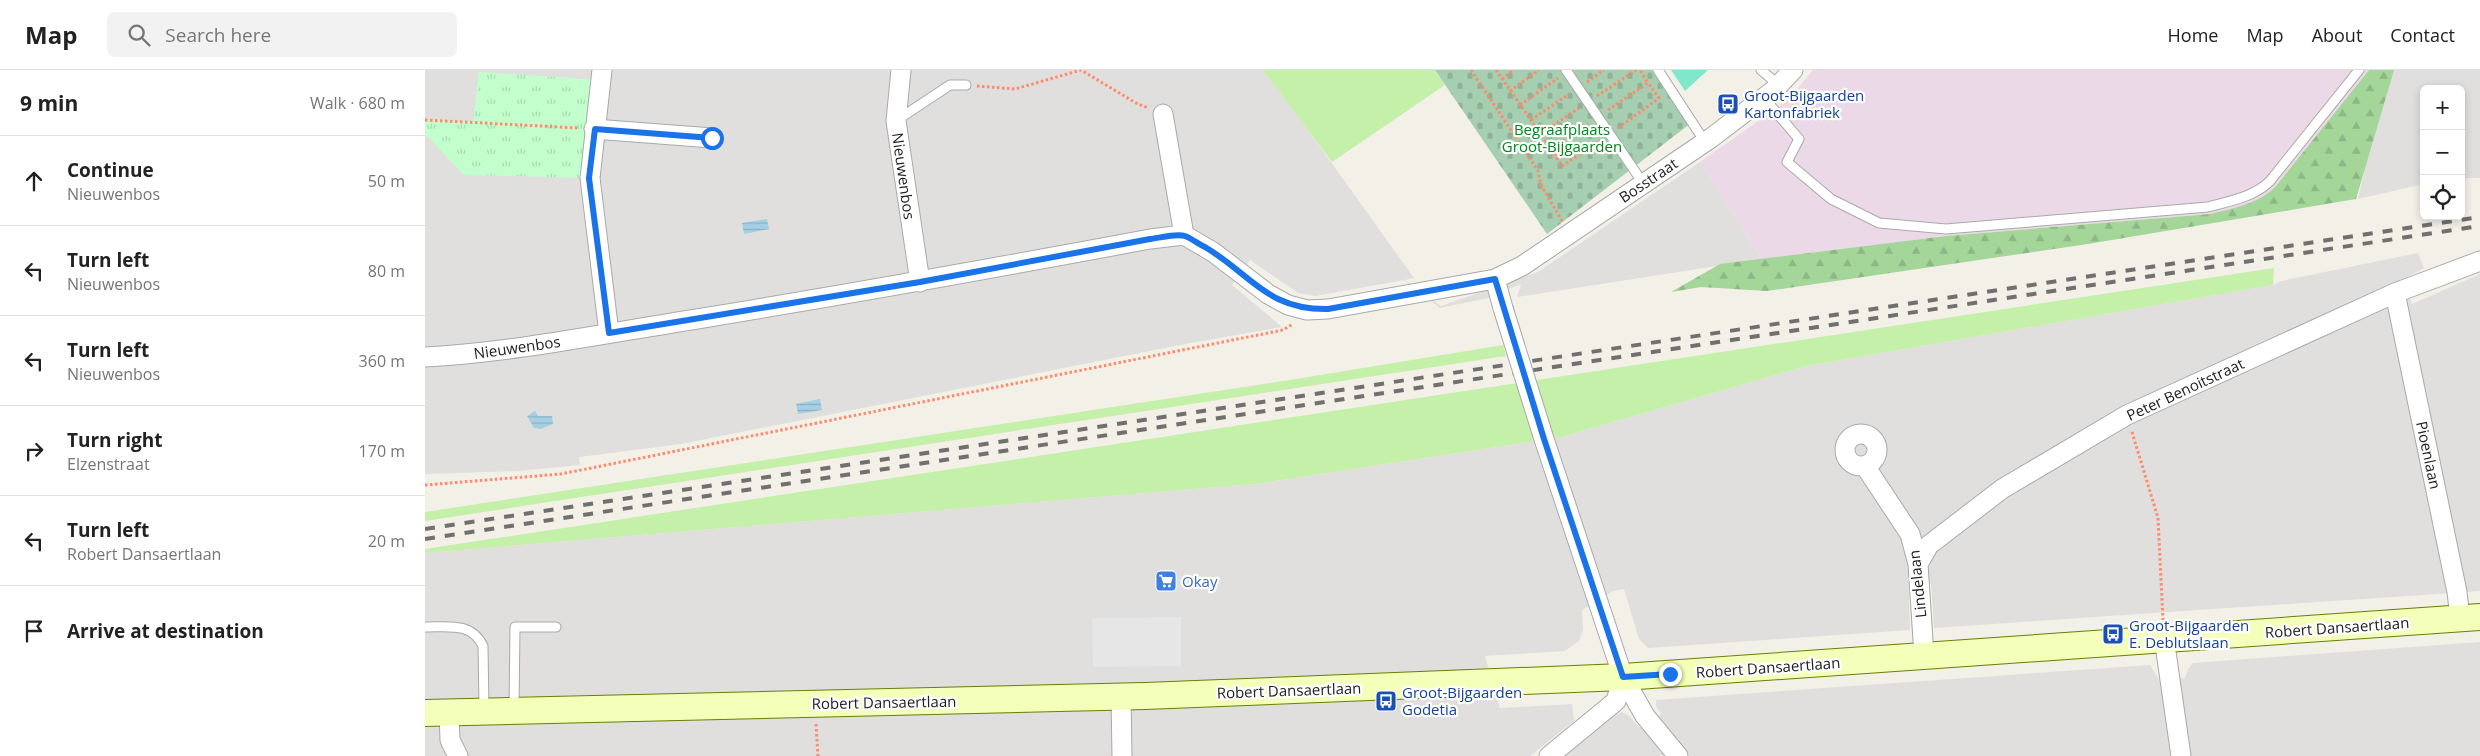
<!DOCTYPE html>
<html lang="en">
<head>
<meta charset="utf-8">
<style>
  :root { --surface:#fff; --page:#f2f2f2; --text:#222; --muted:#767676; --line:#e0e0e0 }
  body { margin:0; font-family:"Open Sans",sans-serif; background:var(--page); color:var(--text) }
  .controls { position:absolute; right:15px; top:15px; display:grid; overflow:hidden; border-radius:8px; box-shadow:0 2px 8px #0003 }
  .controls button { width:45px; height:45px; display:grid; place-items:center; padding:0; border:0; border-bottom:1px solid var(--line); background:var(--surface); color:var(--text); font:25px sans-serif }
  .stop { position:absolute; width:15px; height:15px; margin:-11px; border:4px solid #1a73e8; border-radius:50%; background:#fff }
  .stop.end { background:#1a73e8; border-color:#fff; box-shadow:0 1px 5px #0008 }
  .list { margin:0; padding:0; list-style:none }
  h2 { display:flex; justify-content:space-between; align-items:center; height:65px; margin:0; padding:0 20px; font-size:21px }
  h2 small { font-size:16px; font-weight:400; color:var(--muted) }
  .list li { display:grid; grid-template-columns:32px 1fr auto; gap:15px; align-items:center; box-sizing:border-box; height:90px; padding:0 20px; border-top:1px solid var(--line) }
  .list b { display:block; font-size:19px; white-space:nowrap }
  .list p { margin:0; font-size:16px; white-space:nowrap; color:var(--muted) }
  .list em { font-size:16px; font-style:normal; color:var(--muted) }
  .icon { flex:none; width:28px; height:28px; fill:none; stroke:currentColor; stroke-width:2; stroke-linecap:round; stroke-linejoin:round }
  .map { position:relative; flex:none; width:2055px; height:686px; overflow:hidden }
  header { display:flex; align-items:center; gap:30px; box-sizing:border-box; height:70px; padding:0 25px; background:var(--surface); border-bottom:1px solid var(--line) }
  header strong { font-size:24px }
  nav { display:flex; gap:28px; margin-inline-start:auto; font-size:18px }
  .search { width:350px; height:45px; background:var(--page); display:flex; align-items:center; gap:12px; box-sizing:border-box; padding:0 18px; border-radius:8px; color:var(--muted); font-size:19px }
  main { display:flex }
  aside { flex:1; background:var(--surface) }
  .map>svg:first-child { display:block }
</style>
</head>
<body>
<header>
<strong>Map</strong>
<div class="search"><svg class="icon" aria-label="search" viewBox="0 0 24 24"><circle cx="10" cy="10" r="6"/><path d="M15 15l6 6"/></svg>Search here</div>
<nav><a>Home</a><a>Map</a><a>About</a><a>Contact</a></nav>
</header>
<main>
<aside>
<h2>9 min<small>Walk · 680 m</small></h2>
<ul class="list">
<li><svg class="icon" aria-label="ahead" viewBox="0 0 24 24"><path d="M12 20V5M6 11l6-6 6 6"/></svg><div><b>Continue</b><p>Nieuwenbos</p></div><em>50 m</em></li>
<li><svg class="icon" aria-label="left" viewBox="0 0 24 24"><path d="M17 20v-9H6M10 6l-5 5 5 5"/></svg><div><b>Turn left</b><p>Nieuwenbos</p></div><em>80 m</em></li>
<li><svg class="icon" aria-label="left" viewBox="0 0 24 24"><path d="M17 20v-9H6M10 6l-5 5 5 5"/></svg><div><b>Turn left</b><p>Nieuwenbos</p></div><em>360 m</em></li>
<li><svg class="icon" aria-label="right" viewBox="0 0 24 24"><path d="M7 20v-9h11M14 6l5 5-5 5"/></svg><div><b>Turn right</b><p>Elzenstraat</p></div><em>170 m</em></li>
<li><svg class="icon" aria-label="left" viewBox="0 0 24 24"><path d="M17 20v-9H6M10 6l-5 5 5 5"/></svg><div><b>Turn left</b><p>Robert Dansaertlaan</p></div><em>20 m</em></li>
<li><svg class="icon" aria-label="arrive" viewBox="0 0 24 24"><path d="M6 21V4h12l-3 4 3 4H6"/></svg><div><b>Arrive at destination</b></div></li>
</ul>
</aside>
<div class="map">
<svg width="2055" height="686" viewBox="0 0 2055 686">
  <defs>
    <pattern id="forest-firs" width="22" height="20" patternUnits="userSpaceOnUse" patternTransform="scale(1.25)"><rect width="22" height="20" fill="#a4d699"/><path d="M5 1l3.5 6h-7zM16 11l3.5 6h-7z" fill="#8db784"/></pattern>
    <pattern id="cemetery-stones" width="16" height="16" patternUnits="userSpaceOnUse" patternTransform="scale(1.25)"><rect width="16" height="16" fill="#a6ceb0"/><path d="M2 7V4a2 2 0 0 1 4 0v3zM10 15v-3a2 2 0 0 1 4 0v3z" fill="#8fb197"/></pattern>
    <pattern id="park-tufts" width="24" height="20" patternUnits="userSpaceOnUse" patternTransform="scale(1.25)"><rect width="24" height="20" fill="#c2ffcd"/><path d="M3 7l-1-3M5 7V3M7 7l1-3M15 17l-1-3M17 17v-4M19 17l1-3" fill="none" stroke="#a6dab0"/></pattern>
    <pattern id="water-rules" width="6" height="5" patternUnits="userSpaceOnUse" patternTransform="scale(1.25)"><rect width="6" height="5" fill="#a4cfe4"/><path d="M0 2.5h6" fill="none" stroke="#8db1c3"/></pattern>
  </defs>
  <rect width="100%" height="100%" fill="#f3f0e8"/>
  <!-- residential -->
  <path fill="#e0dfde" d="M0 0H840L989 208 980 210 1016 236 1113 202 1275 92 1337 189 1092 227 1096 214 1063 228 1015 238 979 210 890 226 873 223 825 190 807 215 857 257 760 274 256 374 154 387 155 395 94 401 0 404Z
    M1964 0H2055V108H2036V19H1999V114L1933 129 1959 11Z
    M1993 183 1999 198 1978 209 1987 234 2055 204V521L1509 558 1506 514 1483 500 1485 560 1223 578 1214 569 1199 519 1188 521 1157 540 1158 560 1154 571 1140 581 1060 586 1075 638 1147 634 1149 651 1105 686H0V483L830 414 1136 367 1382 296 1848 215 1856 211Z
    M2055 572V686H1138L1188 646 1196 642 1203 645 1215 658 1236 644 1231 636V630L1725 595 1734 610 1760 608 1763 599 1768 593Z"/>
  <!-- industrial -->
  <path fill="#ecd9e7" d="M1388 0H1944L1851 116 1842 125 1820 135 1785 144 1521 166 1337 189 1275 92 1363 30Z"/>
  <!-- grass -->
  <path fill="#c5f0aa" d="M838 0H1010L1020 15 907 92Z
    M1849 198 1848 215 1382 296 1136 367 830 414 0 483V479Z
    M1078 275 1081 286 0 451V442L865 310Z"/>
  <!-- forest -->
  <path fill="url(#forest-firs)" d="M1944 0H1969L1931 129 1663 174 1342 221 1276 217 1246 222 1295 194 1521 166 1785 144C1808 138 1834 134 1851 116Z"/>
  <!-- cemetery -->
  <path fill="url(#cemetery-stones)" d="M1010 0H1227L1266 53 1122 164Z"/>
  <!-- park -->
  <path fill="url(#park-tufts)" d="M54 2 176 10 165 108 39 105 0 64V50L48 52Z"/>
  <!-- pitch -->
  <path fill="#7fe8ca" d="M1246 0H1283L1260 21Z"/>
  <!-- parking -->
  <path fill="#e6e6e6" d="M756 547V596L668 597 667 548Z"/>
  <!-- water -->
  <path fill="url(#water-rules)" d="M342 149 344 159 319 164 317 153Z
    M395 329 397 340 373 344 371 334Z
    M110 341 113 346H127L128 354 116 359 109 358 102 346Z"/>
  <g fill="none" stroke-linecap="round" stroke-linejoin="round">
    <!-- lane casing -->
    <g stroke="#a9a9a9" stroke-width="11">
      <path id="lane" d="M1141 0 1218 113
        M1233 0 1280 72
        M1336 0 1354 15
        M1339 28 1374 69 1362 92 1406 129 1454 153 1521 159 1783 137C1805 131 1829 127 1845 111L1934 0
        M472 50 525 15H541
        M0 557C23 557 47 552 58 576L59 639
        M89 639 90 557H131"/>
    </g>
    <!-- street casing -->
    <g stroke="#a9a9a9" stroke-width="21">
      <path id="street" d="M177 0 165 108 184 263
        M476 0 471 51 495 212
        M738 44 759 165
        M169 59 287 68
        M1070 209 1078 238
        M1970 223 2032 522 2035 548
        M0 287C91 282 182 263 272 249 424 224 575 197 725 169L759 165 788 182 843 224 863 235 882 240 903 239 1070 209 1097 196 1286 68 1349 20 1368 0
        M1420 380a16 16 0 1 1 32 0a16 16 0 1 1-32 0Z
        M1119 369 1198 607 1220 646 1253 686
        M1440 396 1485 464 1493 494 1499 586
        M1493 494 1504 475 1577 419 1702 345 1970 223 2055 191
        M1739 568 1756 686
        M696 626 697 686
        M24 643 25 670 33 686
        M1124 686 1191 631 1198 607"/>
    </g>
    <!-- secondary casing -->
    <g stroke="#668100" stroke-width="28">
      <path id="secondary" d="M0 643 720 626 1198 607 2055 547"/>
    </g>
    <!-- path -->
    <path stroke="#ff8a6c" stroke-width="3" stroke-dasharray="2.5 2.5" stroke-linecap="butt" d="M1046 0 1113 101 1116 115 1137 151
      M1071 0 1126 79 1163 54
      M1077 9 1089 0
      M1162 12 1179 0
      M552 16 590 19 656 0 711 33 723 38
      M1085 21 1114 0
      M1172 26 1211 0
      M1095 35 1133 8
      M1183 40 1223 13 1215 0
      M0 50 154 58
      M1106 50 1144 24
      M1193 58 1234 28 1223 13
      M1115 64 1154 38
      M1126 79 1137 96 1176 70
      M1707 362 1733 448 1738 550
      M0 415 136 404 858 260 868 254
      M391 654 393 686"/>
    <!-- lane -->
    <use href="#lane" stroke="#fff" stroke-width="9"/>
    <!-- street -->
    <use href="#street" stroke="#fff" stroke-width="19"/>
    <!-- secondary -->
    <use href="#secondary" stroke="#f4ffb9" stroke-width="26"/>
    <!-- rail -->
    <path stroke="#707070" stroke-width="4" stroke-dasharray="10 10" stroke-linecap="butt" d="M0 459 2055 147
      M0 469 2055 156"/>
    <!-- street-bridge casing -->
    <g stroke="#a9a9a9" stroke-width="21" stroke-linecap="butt">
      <path id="street-bridge" d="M1078 238 1119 369"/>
    </g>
    <!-- street-bridge -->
    <use href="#street-bridge" stroke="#fff" stroke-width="19"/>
  </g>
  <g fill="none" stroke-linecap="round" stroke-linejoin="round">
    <!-- route -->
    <path stroke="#1a73e8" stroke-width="6" d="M287 68 170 59 164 108 184 263 495 212 725 169C735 168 751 163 760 166 766 168 773 174 780 177 827 205 842 240 903 239L1070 209 1119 369 1198 607 1245 604"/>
  </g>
  <!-- icons -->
  <defs>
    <g id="bus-square" transform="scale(1.125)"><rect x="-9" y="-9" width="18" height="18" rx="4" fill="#1a4fb4" stroke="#fff"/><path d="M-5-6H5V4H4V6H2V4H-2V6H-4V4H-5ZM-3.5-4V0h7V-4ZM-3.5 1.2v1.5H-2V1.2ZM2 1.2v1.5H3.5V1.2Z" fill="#fff"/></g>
    <g id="supermarket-square" transform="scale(1.125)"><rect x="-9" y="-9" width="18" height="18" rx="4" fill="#3f7fe0" stroke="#fff"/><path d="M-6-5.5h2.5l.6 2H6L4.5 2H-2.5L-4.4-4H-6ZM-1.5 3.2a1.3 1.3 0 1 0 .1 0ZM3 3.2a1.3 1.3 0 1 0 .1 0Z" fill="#fff"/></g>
  </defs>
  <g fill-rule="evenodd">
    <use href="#bus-square" x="1303" y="34"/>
    <use href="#supermarket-square" x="741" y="511"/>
    <use href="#bus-square" x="1688" y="564"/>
    <use href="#bus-square" x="961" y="631"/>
  </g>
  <g text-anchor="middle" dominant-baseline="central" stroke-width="4.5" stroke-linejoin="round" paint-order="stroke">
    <!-- transit labels -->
    <g font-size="15" fill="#164399" stroke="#fff" text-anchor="start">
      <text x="1319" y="25">Groot-Bijgaarden<tspan x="1319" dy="17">Kartonfabriek</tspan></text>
      <text x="1704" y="555">Groot-Bijgaarden<tspan x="1704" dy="17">E. Deblutslaan</tspan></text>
      <text x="977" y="622">Groot-Bijgaarden<tspan x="977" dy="17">Godetia</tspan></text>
    </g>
    <!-- park labels -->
    <g font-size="15" fill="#02881a" stroke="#fff">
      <text x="1137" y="59">Begraafplaats<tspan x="1137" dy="17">Groot-Bijgaarden</tspan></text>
    </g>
    <!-- street labels -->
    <g font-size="15" fill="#222" stroke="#fff">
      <text transform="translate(479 106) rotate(82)">Nieuwenbos</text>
      <text transform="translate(1223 110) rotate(-34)">Bosstraat</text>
      <text transform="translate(92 277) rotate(-8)">Nieuwenbos</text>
      <text transform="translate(1760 319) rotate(-25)">Peter Benoitstraat</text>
      <text transform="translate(2004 385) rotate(78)">Pioenlaan</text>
      <text transform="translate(1492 514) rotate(-96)">Lindelaan</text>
      <text transform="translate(1912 557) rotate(-4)">Robert Dansaertlaan</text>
      <text transform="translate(1343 597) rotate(-4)">Robert Dansaertlaan</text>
      <text transform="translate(864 620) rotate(-2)">Robert Dansaertlaan</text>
      <text transform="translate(459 632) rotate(-1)">Robert Dansaertlaan</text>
    </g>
    <!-- shop labels -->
    <g font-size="15" fill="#366cbe" stroke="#fff" text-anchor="start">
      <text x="757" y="511">Okay</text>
    </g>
  </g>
</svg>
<div class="controls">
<button>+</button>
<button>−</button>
<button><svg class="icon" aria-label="locate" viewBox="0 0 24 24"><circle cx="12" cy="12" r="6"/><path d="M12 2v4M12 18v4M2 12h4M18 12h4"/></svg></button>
</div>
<div class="stop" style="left:287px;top:68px"></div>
<div class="stop end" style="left:1245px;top:604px"></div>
</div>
</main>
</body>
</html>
